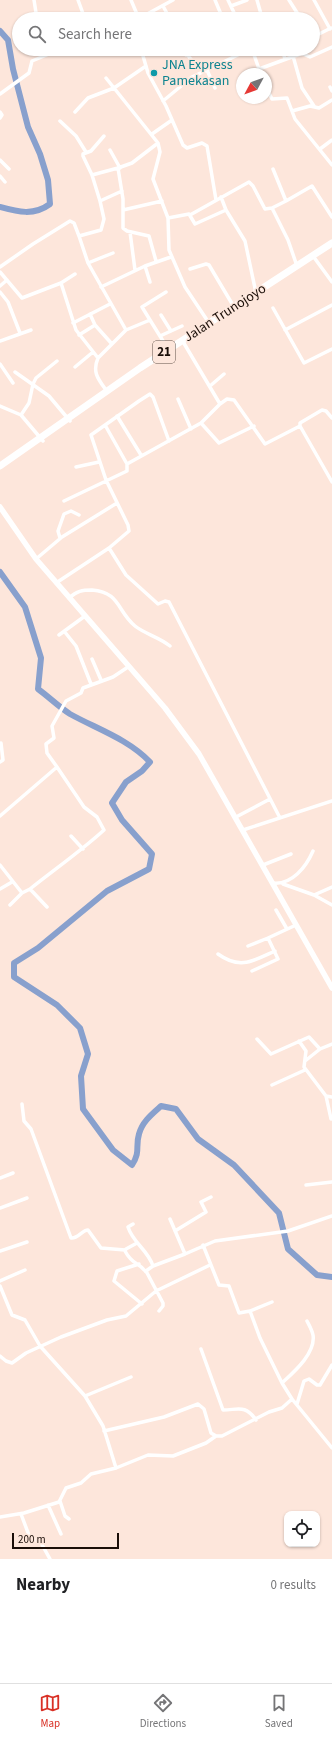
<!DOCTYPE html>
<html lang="en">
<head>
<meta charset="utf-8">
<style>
  :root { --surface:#fff; --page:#f2f2f2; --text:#202124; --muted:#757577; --line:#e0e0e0; --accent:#d93025 }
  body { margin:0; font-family:"Source Sans 3",sans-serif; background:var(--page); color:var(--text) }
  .controls { position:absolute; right:12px; bottom:12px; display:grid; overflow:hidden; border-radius:8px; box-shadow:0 1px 3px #0004 }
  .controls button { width:36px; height:36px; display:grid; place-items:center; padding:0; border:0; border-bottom:1px solid var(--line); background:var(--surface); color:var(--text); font:20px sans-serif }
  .compass { position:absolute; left:236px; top:68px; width:36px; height:36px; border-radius:50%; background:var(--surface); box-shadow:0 1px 3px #0004; rotate:229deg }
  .scale { position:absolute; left:12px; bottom:10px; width:107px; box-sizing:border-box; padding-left:4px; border:2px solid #1a0e08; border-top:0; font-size:11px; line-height:14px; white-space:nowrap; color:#1a0e08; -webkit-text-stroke:3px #fde6db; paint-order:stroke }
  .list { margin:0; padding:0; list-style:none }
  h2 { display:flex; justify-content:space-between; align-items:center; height:52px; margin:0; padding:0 16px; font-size:17px }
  h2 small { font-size:13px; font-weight:400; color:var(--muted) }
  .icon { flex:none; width:22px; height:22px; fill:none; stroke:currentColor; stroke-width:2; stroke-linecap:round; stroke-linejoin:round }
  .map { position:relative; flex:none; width:332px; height:1559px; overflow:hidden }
  .search { position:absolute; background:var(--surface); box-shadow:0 1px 3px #0004; left:12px; right:12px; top:12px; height:44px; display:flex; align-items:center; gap:10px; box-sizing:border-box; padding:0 14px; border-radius:22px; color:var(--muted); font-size:15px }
  .sheet { height:124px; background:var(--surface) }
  nav { display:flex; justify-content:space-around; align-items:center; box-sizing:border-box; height:56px; border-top:1px solid var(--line); background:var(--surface); font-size:11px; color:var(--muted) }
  nav a { display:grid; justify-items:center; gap:2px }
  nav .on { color:var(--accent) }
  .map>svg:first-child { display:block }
</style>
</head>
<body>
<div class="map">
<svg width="332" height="1559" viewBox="0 0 332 1559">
  <rect width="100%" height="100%" fill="#fde6db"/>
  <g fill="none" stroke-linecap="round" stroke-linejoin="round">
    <!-- river -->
    <path stroke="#88a0cd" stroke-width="6" d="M0 31 8 40 13 69 28 127 40 154 48 180 50 204C34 216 18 212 0 207
      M0 572 25 607 41 658 38 689C49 697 59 707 70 714 97 729 128 739 150 762L142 771 126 782 112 803 122 820 152 854 149 869 107 891 38 948 14 963V977L57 1005 80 1028 88 1054 81 1076 83 1109 113 1150 132 1165C141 1151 135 1147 139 1134 142 1122 152 1114 161 1106L176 1109 198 1139 234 1165 279 1213 288 1249 317 1275 332 1277"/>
    <!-- street -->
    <path stroke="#fff" stroke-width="3.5" d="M34 0 37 19
      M78 0 85 19
      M131 0 139 19
      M215 0 223 19
      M228 0 237 19
      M257 0 261 14 269 15 272 19
      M289 0 301 19
      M314 0 330 29
      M163 6 170 19
      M231 6 247 0
      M138 19 173 0
      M313 37 331 28
      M141 49 148 73 166 106 183 145 187 148 202 143 207 146 216 200
      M183 49 193 62
      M252 49 259 69 300 54 301 49
      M282 49 285 59
      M253 51 260 49
      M301 53 310 57 332 47
      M186 55 195 49
      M293 56 302 88 314 106
      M106 78 158 143 160 152 153 179 168 218 169 250 185 287 209 323
      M266 87 272 99 287 98 295 119 332 165
      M330 87 332 91
      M215 88 207 70 250 49
      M0 94 29 73 32 61 61 49
      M163 101 192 77 207 70
      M292 111 310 106 319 108 332 100
      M0 112 2 115 0 118
      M75 112 88 98 114 88 146 66
      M60 121 76 136 86 152
      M152 134 172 120
      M104 136 91 151 83 154V156L92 175 100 201 122 191
      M320 149 332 140
      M110 150 120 168
      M0 160 9 169
      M273 169 286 201 312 186 332 217
      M92 175 118 168
      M0 176 5 182
      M221 197 226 210 245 241 256 293
      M286 201 272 208 288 240 297 266
      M123 210 162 201
      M190 215 249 182 253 186 265 209 272 208
      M168 218 189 214 195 224 226 210
      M130 232 135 270
      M79 236 88 263 126 330
      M313 256 332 282
      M156 261 149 236 127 231 123 228V199L118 168 132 163 158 143
      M88 263 113 253
      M145 266 150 282
      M0 267 33 244 70 221 74 223 79 236 101 230 104 219 100 201
      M190 269 206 264 209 265 234 307
      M0 272 22 298 61 283 75 274
      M61 283 76 330 98 358
      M0 286 7 280
      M101 287 145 266 171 257
      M0 292 8 302 20 333
      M273 308 304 363 332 349
      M90 314 95 325 112 344
      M161 315 171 331
      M150 320 142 307 166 292
      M73 323 110 304
      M285 330 332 305
      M79 335 95 325
      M160 336 182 326
      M0 341 31 330
      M0 364 13 383
      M75 367 93 352
      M15 372 49 396 70 421
      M210 386 224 374
      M106 390C98 379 92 372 98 358L126 330 150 320 168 349
      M178 399 191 429
      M220 404 227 399 234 400 265 444 300 426 332 482
      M0 406 21 415 43 441
      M21 415 29 403 33 384 36 378 57 361
      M117 416 141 455
      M201 423 219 443 254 426
      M300 426V423L322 410 326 411 332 418
      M127 464 201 423 220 404 182 340
      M76 467 99 462
      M64 501 127 471V464L105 425
      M60 538 58 531 64 514 71 511 79 515
      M109 548 126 575 158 604 165 601 169 602 280 818
      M36 559 62 537 117 503
      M56 583 109 548 129 531 128 525 106 480 91 435 139 401 150 394 153 397 169 441
      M69 598C77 591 82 590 92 590 120 592 117 611 135 626 145 634 159 637 170 646
      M64 631 76 646 91 684
      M59 635 85 616
      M92 659 101 680
      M0 762 3 760 1 743
      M57 767 47 753 46 744 54 738 52 726 66 701 81 693 83 688 113 677 128 667
      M0 816 57 767 84 807 97 817 104 830C81 851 55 869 30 889L22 893 10 905
      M236 817 270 799
      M243 830 332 801
      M71 836 83 849
      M0 865 22 893
      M263 865 291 854
      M273 883C292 885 306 867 313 851
      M283 884 314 895 332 905
      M0 889 12 882
      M30 889 47 907
      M314 895 332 887
      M276 910 287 929
      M248 946 268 938
      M218 954C240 970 253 961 275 951
      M252 971 278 959 268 938 296 925
      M257 1039 271 1054 309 1037 320 1049
      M299 1041 306 1051 304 1067 326 1096 332 1097
      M305 1061 320 1049 332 1044
      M272 1085 305 1070
      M326 1096 331 1119
      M22 1104 24 1121 31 1129 71 1238C78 1239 82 1230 88 1230L101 1248 125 1250
      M0 1178 13 1173
      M306 1185 332 1182
      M0 1208 27 1198
      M133 1224 128 1227C133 1243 148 1250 153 1266
      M175 1231 206 1212 201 1202 211 1197
      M137 1243 126 1249 125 1251C133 1266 138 1261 146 1272
      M203 1245 219 1285 229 1286 239 1313 250 1311 260 1338 282 1383 292 1399 332 1448
      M0 1251 27 1242
      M185 1254 215 1241 288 1231 332 1216
      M139 1264 117 1271 114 1281 142 1304
      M0 1281 25 1270
      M0 1286 12 1315 25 1320 40 1346 85 1396 103 1426 116 1468 91 1474 81 1483 66 1488 59 1502 24 1513 0 1517
      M159 1311 163 1306V1303L146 1271 153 1266 185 1254 170 1219
      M250 1311 272 1302
      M201 1349 223 1410C238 1410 245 1404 256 1420
      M0 1356 6 1361 12 1363 26 1353 61 1337 107 1320 126 1316 156 1291 210 1265
      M282 1383C294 1372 316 1353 313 1335 312 1330 309 1325 307 1321
      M85 1396 131 1377
      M297 1404 304 1381 309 1379 317 1385H320L332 1365
      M104 1431 164 1417 198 1404 204 1409 211 1433 216 1436H222L269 1412 282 1408 292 1399
      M116 1468 148 1455 173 1456 206 1443 216 1436
      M60 1501 65 1516 69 1519
      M48 1505 61 1534
      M21 1514 30 1538 40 1541 50 1559"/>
    <!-- secondary -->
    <path stroke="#fff" stroke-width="5.5" d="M0 507 36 559 165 708 199 754 332 988"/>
    <!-- highway -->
    <path stroke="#fff" stroke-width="7" d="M0 466 140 368 332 243"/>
  </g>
  <!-- markers -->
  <circle fill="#0f9aa8" stroke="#fde6db" stroke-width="1.5" cx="154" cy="73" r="4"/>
  <g text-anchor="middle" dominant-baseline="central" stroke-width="3" stroke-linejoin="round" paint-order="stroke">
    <!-- shield labels -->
    <rect fill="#fde6db" stroke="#5e4f47" stroke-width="1" x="153" y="341" width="22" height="22" rx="3"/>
    <g font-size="13" font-weight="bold" fill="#1a0e08">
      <text x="164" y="352">21</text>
    </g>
    <!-- culture labels -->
    <g font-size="14" fill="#0d838f" stroke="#fde6db" text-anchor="start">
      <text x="162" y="65">JNA Express<tspan x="162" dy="16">Pamekasan</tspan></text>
    </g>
    <!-- street labels -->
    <g font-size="14" fill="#1a0e08" stroke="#fde6db">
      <text transform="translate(225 313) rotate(-33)">Jalan Trunojoyo</text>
    </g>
  </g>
</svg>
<div class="controls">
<button><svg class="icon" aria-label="locate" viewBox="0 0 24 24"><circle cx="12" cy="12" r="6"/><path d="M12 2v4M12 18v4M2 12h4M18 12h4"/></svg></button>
</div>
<svg class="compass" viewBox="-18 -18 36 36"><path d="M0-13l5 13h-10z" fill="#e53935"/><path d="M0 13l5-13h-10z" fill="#757577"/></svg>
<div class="scale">200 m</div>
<div class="search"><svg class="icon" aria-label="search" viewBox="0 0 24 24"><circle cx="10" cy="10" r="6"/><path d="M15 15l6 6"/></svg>Search here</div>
</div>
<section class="sheet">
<h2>Nearby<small>0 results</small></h2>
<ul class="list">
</ul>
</section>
<nav>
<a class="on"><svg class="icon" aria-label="map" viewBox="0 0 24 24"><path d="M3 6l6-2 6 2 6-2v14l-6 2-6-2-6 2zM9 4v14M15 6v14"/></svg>Map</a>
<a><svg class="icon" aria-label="directions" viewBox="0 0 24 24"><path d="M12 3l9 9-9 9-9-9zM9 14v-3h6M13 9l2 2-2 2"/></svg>Directions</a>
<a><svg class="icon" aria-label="saved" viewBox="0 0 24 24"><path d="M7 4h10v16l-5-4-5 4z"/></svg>Saved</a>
</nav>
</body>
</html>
